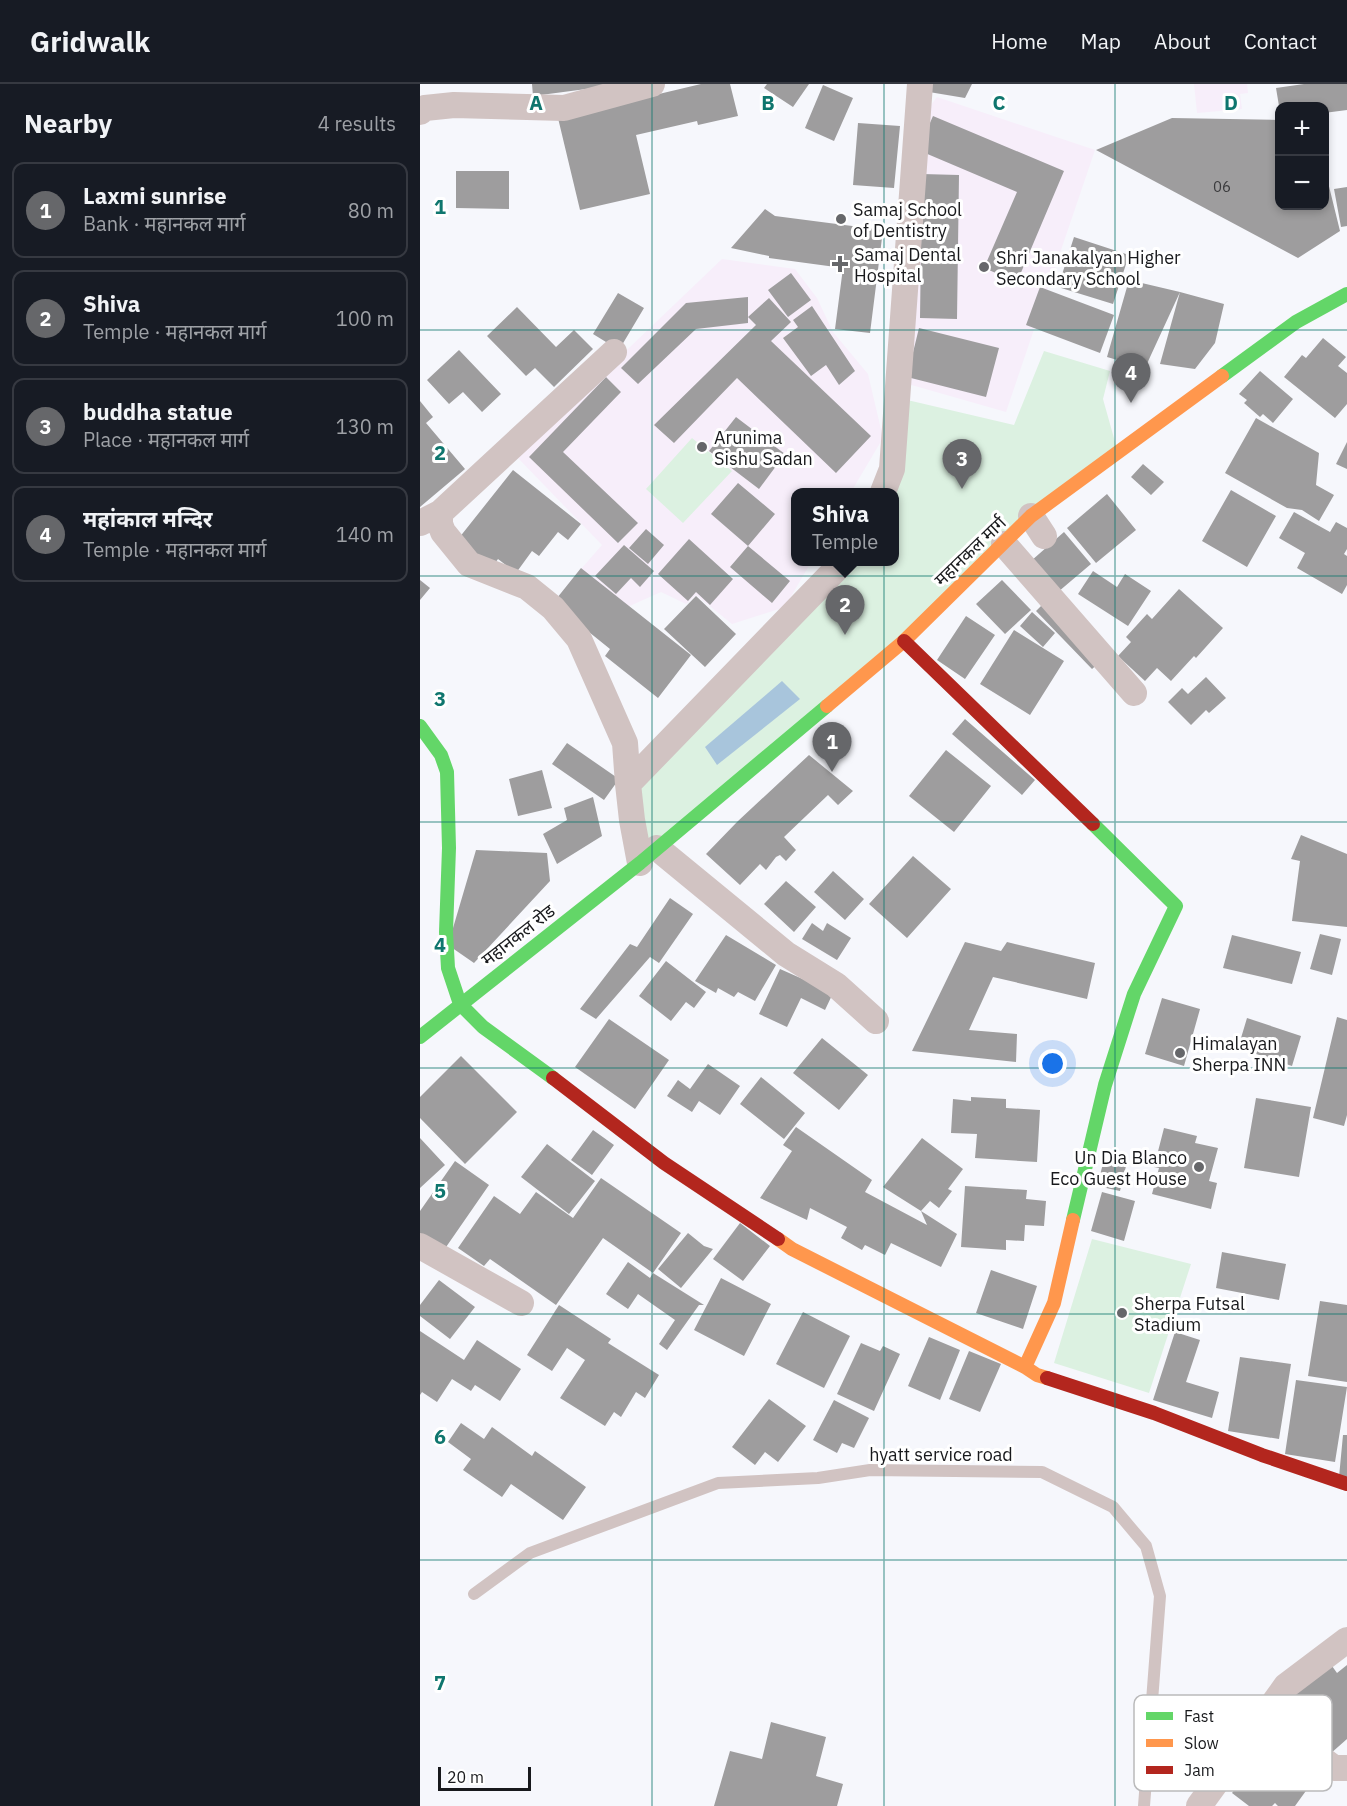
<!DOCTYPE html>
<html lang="en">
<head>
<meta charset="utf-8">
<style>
  :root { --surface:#171b24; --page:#242831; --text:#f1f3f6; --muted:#9ea1a6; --line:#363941; --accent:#66676a }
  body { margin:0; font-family:"IBM Plex Sans","Noto Sans Devanagari",sans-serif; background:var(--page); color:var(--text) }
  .controls { position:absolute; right:18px; top:18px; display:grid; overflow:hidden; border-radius:12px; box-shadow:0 3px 9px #0003 }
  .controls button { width:54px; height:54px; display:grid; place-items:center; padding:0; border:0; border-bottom:2px solid var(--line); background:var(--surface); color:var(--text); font:30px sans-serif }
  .scale { position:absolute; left:18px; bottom:15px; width:93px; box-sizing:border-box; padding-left:6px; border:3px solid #18191c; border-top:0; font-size:16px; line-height:21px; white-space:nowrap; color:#18191c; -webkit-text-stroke:4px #fff; paint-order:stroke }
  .you { position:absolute; left:633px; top:980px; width:21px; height:21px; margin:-15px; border:4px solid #fff; border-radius:50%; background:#1a73e8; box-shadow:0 0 0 9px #1a73e833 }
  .badge { display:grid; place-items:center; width:39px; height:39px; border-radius:50%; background:var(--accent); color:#fff; font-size:20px; font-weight:700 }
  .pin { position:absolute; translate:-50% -50px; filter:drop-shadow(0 2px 3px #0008) }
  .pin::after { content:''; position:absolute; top:32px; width:21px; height:18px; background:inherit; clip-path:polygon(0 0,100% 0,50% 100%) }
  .popup { position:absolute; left:371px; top:404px; width:108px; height:78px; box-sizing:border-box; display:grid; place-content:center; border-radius:12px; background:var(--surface); filter:drop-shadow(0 2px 4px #0005); font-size:20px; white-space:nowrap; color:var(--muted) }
  .popup b { font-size:22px; color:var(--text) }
  .popup::after { content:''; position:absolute; left:50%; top:100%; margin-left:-12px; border:12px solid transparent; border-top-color:var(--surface) }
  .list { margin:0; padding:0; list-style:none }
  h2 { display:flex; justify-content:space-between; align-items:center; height:78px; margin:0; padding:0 24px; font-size:26px }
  h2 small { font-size:20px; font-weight:400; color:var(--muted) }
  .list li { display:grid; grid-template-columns:39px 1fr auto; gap:18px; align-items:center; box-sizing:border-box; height:96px; margin:0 12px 12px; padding:0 12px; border:2px solid var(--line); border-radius:12px }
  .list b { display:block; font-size:22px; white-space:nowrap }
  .list p { margin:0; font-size:20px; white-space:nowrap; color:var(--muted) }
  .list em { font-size:20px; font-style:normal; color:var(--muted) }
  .map { position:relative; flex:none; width:927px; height:1722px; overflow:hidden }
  header { display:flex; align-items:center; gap:36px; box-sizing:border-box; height:84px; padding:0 30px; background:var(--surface); border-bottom:2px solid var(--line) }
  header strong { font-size:28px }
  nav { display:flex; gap:33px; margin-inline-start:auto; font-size:21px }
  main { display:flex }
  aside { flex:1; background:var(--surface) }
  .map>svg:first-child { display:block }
</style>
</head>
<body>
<header>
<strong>Gridwalk</strong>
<nav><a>Home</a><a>Map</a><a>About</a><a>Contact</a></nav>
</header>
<main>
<aside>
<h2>Nearby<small>4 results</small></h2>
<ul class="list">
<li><span class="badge">1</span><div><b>Laxmi sunrise</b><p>Bank · महानकल मार्ग</p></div><em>80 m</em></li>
<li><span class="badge">2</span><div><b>Shiva</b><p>Temple · महानकल मार्ग</p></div><em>100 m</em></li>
<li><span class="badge">3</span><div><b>buddha statue</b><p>Place · महानकल मार्ग</p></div><em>130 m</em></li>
<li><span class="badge">4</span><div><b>महांकाल मन्दिर</b><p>Temple · महानकल मार्ग</p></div><em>140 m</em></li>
</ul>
</aside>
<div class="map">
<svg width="927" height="1722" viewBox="0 0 927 1722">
  <rect width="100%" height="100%" fill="#f6f7fc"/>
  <!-- education -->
  <path fill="#f7eefa" d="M774 0H827L828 9 820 10 822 25 777 29Z
    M517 13 675 66 586 328 488 300 502 33Z
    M302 175 375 185 397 214 413 248 448 290 463 354 431 408H376V478H391L365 523 312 540 276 511 266 520 241 508 194 529 161 485 182 461 96 372Z"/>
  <!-- green -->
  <path fill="#dcf1e1" d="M624 267 690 287 683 315 697 365 448 582 223 771 210 705 432 478H474V408L483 315 594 341Z
    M272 354 312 387 263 439 226 405Z
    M672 1155 771 1180 729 1309 634 1279Z"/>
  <!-- water -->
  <path fill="#a8c5dc" d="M362 597 380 615 297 681 285 663Z"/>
  <!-- building -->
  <path fill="#9e9d9e" d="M112 0H188L189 2 113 12Z
    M281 0H310L318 32 278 41 277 37 216 51 230 110 160 126 138 34Z
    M347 0H389L373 23 344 4Z
    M512 0H552L545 14 509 8Z
    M884 0H927V26L904 29V22H859L856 4Z
    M403 1 433 14 414 57 385 44Z
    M513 32 644 87 597 198 564 184 597 108 498 66Z
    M752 34 860 36V122H904L905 86 920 147 878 174 676 66Z
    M438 39 480 42 474 104 433 101Z
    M36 87H89V125L36 124Z
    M502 90 539 91 537 235 500 234Z
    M927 103V142L921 143 914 105Z
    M345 125 355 132 463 146 450 249 415 245 423 184 349 174V172L311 164Z
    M654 153 709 171 693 220 638 203Z
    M371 189 391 216 368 233 348 206Z
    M709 196 760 208 804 220 795 259 775 285 740 280 760 208 725 284 687 273Z
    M620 203 694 231 680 269 606 241Z
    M198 209 224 224 199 266 173 250Z
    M328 213V239L276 245 218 300 201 284 266 219Z
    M349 214 371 238 351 257 451 352 416 389 317 294 254 359 234 341 336 241 328 233Z
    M392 222 435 287 419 301 406 281 391 292 363 254 378 243 373 236Z
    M97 223 136 263 154 246 173 265 134 303 115 284 106 292 67 252Z
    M499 244 579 264 566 313 487 293Z
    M903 254 926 273 918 282 927 289V320L915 334 864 293 882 271 886 274Z
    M39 266 81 310 62 328 43 308 29 320 7 296Z
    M840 287 873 315 853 339 843 330 840 333 824 319 827 316 819 310Z
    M186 293 201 308 143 368 218 439 198 459 109 373Z
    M0 317 13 333 6 339 45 385 0 423Z
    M316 333 365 370 339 405 289 367Z
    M836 334 899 369 896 401 914 411 899 437 882 426 867 424 805 389Z
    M927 358V385L916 380Z
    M723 380 744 398 731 411 711 393Z
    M93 386 161 440 148 456 138 448 119 472 112 467 96 489 78 475 70 486 35 459Z
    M318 399 355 430 328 462 291 430Z
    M811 406 856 432 827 483 782 457Z
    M687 410 716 446 676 479 647 444Z
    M874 428 910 448 916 438 927 444V465L924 470 927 472V501L922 510 877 484 885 469 859 454Z
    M226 445 244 461 228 480 209 464Z
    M644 448 671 480 638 508 611 477Z
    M269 455 313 495 290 521 276 508 268 517 238 490Z
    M204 461 234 487 220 503 211 494 196 510 175 492Z
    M328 462 370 497 352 519 310 483Z
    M161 484 271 571 238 614 185 572 190 565 133 519Z
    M673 487 697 503 705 490 731 507 708 542 658 510Z
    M0 496 10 504 0 516Z
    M582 496 611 526 585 550 556 520Z
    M759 505 803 544 776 574 774 572 751 597 737 584 725 597 698 572 711 558 706 553 727 530 732 535Z
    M276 512 316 550 285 583 244 545Z
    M626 517 682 576 672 585 616 527Z
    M612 528 635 549 623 563 600 542Z
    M546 532 575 551 545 595 517 576Z
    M594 546 644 577 610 631 560 600Z
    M786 593 806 614 789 629 786 626 771 641 748 618 762 604 768 610Z
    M545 635 615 696 602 711 532 650Z
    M147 659 199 695 184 716 132 680Z
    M526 666 571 702 534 748 489 712Z
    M389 671 433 707 418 721 408 711 364 753 376 766 366 777 360 771 356 773 346 786 340 780 320 801 286 770 318 737Z
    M122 686 132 724 98 732 89 695Z
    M173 713 182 752 137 780 123 750 147 736 144 724Z
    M881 751 927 770V843L872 837 880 777 871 775Z
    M56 766 127 769 130 797 54 879 28 861Z
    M493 772 531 805 487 854 449 820Z
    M413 787 444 815 425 836 394 808Z
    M366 797 396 823 374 848 344 820Z
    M250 814 273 830 239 879 230 873 176 935 160 925 210 860 217 863Z
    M392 839 403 847 407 839 431 854 417 876 382 855Z
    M900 850 921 855 912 891 890 885Z
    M306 851 356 881 335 917 318 908 314 913 298 904 296 909 275 897Z
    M812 851 881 868 872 900 803 884Z
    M545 858 581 867 587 858 675 879 667 915 573 893 549 946 597 950 596 978 492 967Z
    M246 877 286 908 274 924 266 918 251 937 219 912Z
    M360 885 394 900 414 907 405 926 381 914 367 943 339 930Z
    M742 914 780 925 764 982 725 970Z
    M917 933 927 936V1031L924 1042 893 1034Z
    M827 934 881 952 872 982 818 964Z
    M189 935 249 976 215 1025 155 983Z
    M402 954 448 991 419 1026 373 989Z
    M41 972 97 1028 45 1080 0 1034V1013Z
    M288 980 320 1002 300 1031 279 1017 272 1028 247 1012 258 996 270 1005Z
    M341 993 385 1029 364 1055 320 1020Z
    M551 1013 586 1015V1024L620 1026 617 1078 555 1074 557 1050 531 1049 533 1015 551 1017Z
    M836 1014 891 1023 879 1093 824 1084Z
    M376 1043 452 1096 445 1108 507 1141 501 1127 537 1150 521 1183 471 1159 465 1171 445 1161 442 1166 421 1154 427 1143 390 1124 387 1136 340 1114 372 1067 363 1061Z
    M744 1044 777 1052 775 1059 798 1064 789 1097 797 1099 791 1125 732 1110 739 1084 734 1083Z
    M173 1046 194 1061 172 1091 151 1076Z
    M0 1054 25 1081 0 1104Z
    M502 1054 543 1085 528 1105 532 1107 519 1124 510 1117 501 1127 463 1103Z
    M127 1060 175 1097 149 1130 101 1093Z
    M684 1076 706 1082 700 1107 677 1102Z
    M35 1077 69 1101 24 1166 0 1150V1127Z
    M181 1094 261 1149 233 1189 284 1221H279L247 1266 239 1260 255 1236 218 1210 208 1225 186 1210 208 1178 230 1194 233 1189 183 1154 136 1221 70 1175 64 1182 38 1164 74 1112 100 1130 116 1108 153 1134Z
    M545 1102 607 1106 606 1115 626 1117 624 1142 605 1141 604 1157 586 1156V1166L541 1163Z
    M682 1108 715 1117 704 1157 671 1147Z
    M320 1139 350 1162 323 1197 293 1175Z
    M268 1149 284 1162 293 1165 261 1204 238 1185Z
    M802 1168 866 1180 859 1216 796 1204Z
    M571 1186 617 1202 603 1245 556 1229Z
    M301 1194 351 1220 324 1272 274 1246Z
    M19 1196 55 1223 30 1255 0 1232V1221Z
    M900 1217 927 1221V1298L888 1292Z
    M139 1221 191 1255 188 1259 239 1291 225 1314 216 1308 201 1333 194 1328 185 1342 140 1314 165 1276 147 1264 132 1287 107 1271Z
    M383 1228 430 1252 404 1304 356 1280Z
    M0 1247 44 1276 57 1256 101 1285 80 1317 55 1301 51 1307 32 1295 17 1318 2 1308 0 1311Z
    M755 1248 780 1256 766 1298 799 1308 792 1334 733 1316Z
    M509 1253 540 1266 520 1316 488 1302Z
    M441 1259 460 1267 463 1262 480 1270 454 1327 417 1310Z
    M549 1267 581 1280 560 1328 529 1315Z
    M820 1273 871 1280 859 1355 808 1347Z
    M876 1296 927 1303 915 1378 865 1370Z
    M349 1315 386 1342 358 1378 345 1368 335 1381 312 1363Z
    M414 1316 449 1334 434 1364 422 1359 417 1369 393 1356Z
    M41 1339 64 1355 72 1343 112 1372 115 1367 166 1403 143 1436 91 1400 82 1413 43 1386 51 1375 28 1358Z
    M923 1351H927V1393H919Z
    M927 1581V1655L910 1670 864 1615 912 1582 917 1589Z
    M351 1638 406 1653 396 1692 423 1700 417 1722H294L310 1667 342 1675Z
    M855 1652 901 1686 875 1722H858L855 1719 852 1722H829L812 1709Z"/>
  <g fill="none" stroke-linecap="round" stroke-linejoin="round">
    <!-- lane -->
    <path stroke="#d1c3c2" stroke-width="12" d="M54 1510 110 1469 298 1399 398 1394 450 1386 622 1388 693 1423 726 1462 740 1512 724 1722"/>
    <!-- street -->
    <path stroke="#d1c3c2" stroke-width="26" d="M0 28 5 24 34 21 144 24 232 0
      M463 408 472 385 500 0
      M20 429V440L23 448 49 480 107 503 133 524 159 555 205 659 208 700
      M611 432 624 452
      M0 439 20 429 194 268
      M584 460 714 609
      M237 764 366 870 416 901 456 937
      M220 779 212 736 208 700 423 478
      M0 1162 101 1219
      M845 1633 914 1684H927
      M779 1722 866 1602 927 1556"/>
    <!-- fast -->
    <path stroke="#63d668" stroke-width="14" d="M802 292 876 238 927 210
      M0 642 21 671 27 688 29 764 26 848 28 884 40 920 63 943 133 994
      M0 953 220 779 407 622
      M653 1136 685 1001 714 910 756 822 673 740"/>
    <!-- slow -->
    <path stroke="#ff974d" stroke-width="14" d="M407 622 484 557 611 432 802 292
      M358 1155 372 1165 605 1283 617 1291 627 1294
      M605 1283 634 1219 653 1136"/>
    <!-- jam -->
    <path stroke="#b3261e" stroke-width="14" d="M484 557 673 740
      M133 994 244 1079 358 1155
      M627 1294 734 1329 842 1371 927 1400"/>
  </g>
  <!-- grid -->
  <path fill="none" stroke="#0f766e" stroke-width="1.5" stroke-opacity="0.55" d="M232 0V1722M464 0V1722M695 0V1722M0 246H927M0 492H927M0 738H927M0 984H927M0 1230H927M0 1476H927"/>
  <!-- markers -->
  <g fill="#66676a" stroke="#fff" stroke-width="2">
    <circle cx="421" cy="135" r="6"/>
    <path d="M417 171h6v6h6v6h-6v6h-6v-6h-6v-6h6z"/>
    <circle cx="564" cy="183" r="6"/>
    <circle cx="282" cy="363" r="6"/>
    <circle cx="760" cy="969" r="6"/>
    <circle cx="779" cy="1083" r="6"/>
    <circle cx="702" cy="1229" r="6"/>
  </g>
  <g text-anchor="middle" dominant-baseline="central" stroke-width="6" stroke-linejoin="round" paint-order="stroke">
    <!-- number labels -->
    <g font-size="15" fill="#3a3a3c">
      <text x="802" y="102">06</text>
    </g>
    <!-- poi labels -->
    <g font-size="18" fill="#18191c" stroke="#fff" text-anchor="start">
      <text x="433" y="125">Samaj School<tspan x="433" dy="21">of Dentistry</tspan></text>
      <text x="434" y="170">Samaj Dental<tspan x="434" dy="21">Hospital</tspan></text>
      <text x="576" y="173">Shri Janakalyan Higher<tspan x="576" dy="21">Secondary School</tspan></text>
      <text x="294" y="353">Arunima<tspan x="294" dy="21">Sishu Sadan</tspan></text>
      <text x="772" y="959">Himalayan<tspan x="772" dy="21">Sherpa INN</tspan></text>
      <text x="767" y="1073" text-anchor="end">Un Dia Blanco<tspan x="767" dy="21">Eco Guest House</tspan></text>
      <text x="714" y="1219">Sherpa Futsal<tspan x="714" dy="21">Stadium</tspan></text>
    </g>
    <!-- street labels -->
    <g font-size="18" fill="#18191c" stroke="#fff">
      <text transform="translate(550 467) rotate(-44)">महानकल मार्ग</text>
      <text transform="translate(98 851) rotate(-38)">महानकल रोड</text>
      <text x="521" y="1370">hyatt service road</text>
    </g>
  </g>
  <!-- legend -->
  <rect x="714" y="1611" width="198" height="96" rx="9" fill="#fff" stroke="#bababb" stroke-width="1.5"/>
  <rect x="726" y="1628" width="27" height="8" fill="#63d668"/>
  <rect x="726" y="1655" width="27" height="8" fill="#ff974d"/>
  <rect x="726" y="1682" width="27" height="8" fill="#b3261e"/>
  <g font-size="16" fill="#18191c">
    <text x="764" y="1638">Fast</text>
    <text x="764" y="1665">Slow</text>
    <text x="764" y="1692">Jam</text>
  </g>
  <g font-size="20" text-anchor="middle" font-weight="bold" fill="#0f766e" stroke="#fff" stroke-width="6" stroke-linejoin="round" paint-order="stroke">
    <text x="116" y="26">A</text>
    <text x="348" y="26">B</text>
    <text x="579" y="26">C</text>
    <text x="811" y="26">D</text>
    <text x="20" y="130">1</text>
    <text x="20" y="376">2</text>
    <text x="20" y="622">3</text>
    <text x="20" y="868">4</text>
    <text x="20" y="1114">5</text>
    <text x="20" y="1360">6</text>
    <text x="20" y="1606">7</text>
  </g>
</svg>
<div class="controls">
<button>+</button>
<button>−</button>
</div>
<div class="scale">20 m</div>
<div class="you"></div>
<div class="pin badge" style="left:412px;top:688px">1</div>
<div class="pin badge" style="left:425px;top:551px">2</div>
<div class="popup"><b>Shiva</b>Temple</div>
<div class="pin badge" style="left:542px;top:405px">3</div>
<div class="pin badge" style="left:711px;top:319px">4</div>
</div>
</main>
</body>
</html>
